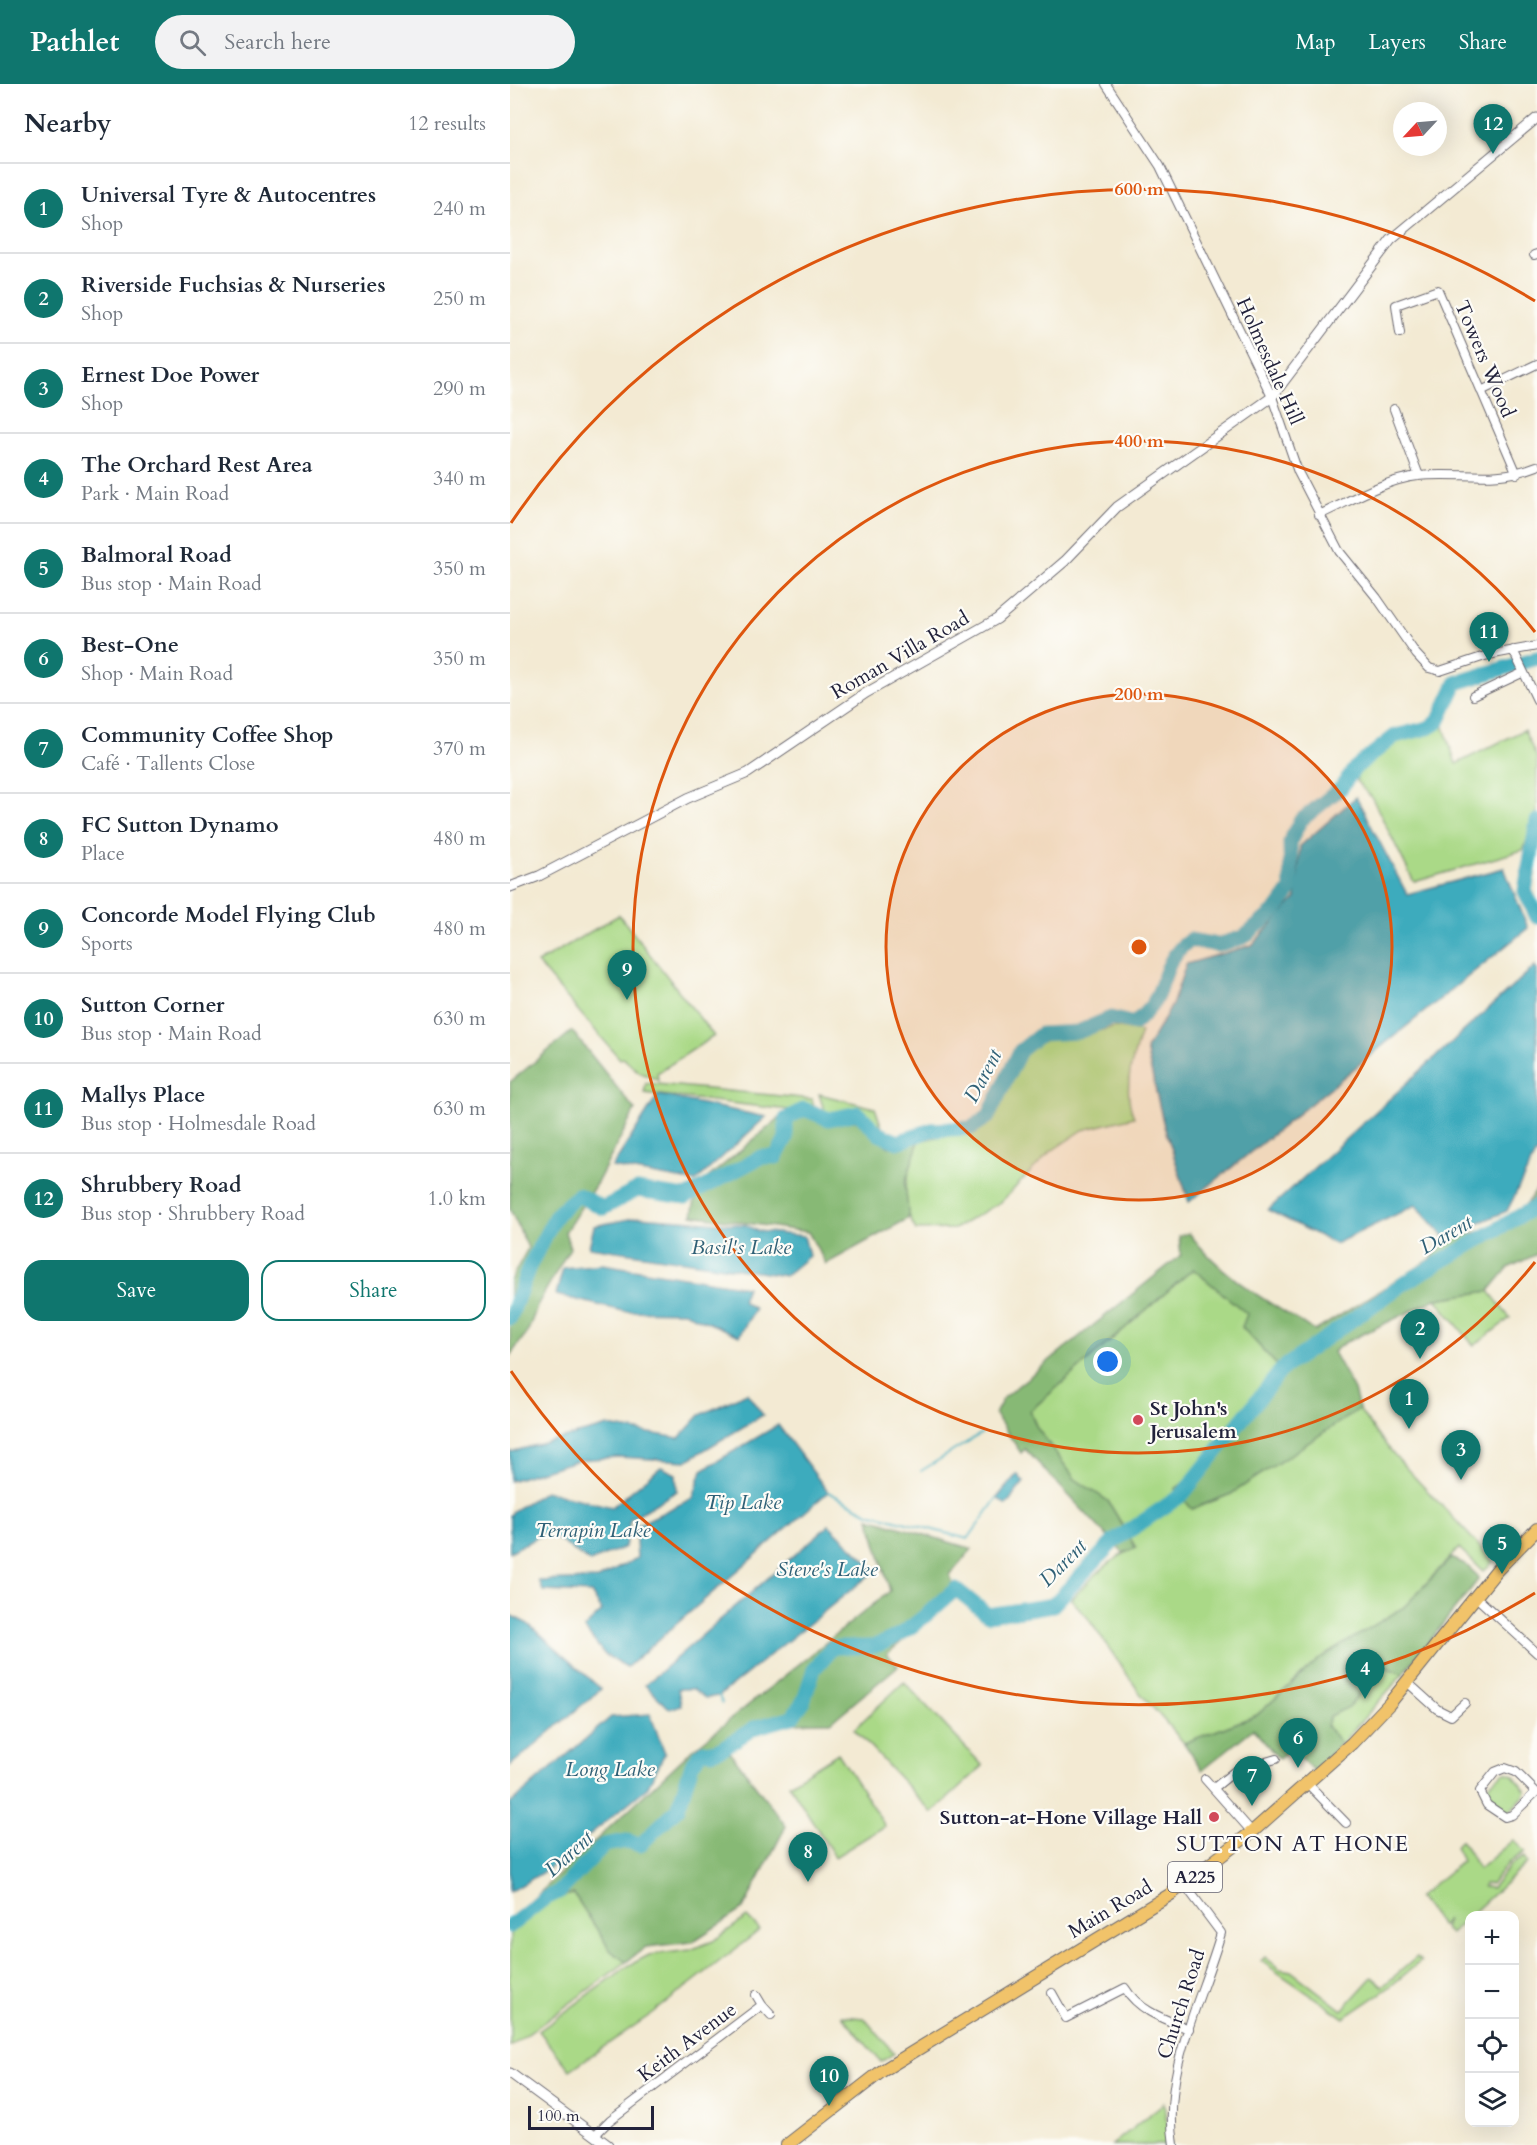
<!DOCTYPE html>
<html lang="en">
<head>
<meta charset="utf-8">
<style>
  :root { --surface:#fff; --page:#f2f2f3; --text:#1f2937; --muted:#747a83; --line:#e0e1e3; --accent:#0f766e }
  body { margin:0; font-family:Cardo,serif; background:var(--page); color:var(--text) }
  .controls { position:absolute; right:18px; bottom:18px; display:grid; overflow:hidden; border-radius:12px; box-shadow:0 6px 24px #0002 }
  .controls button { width:54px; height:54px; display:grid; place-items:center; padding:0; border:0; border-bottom:2px solid var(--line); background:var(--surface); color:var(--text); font:30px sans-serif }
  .compass { position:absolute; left:883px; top:18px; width:54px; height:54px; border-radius:50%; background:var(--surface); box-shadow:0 6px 24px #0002; rotate:244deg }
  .scale { position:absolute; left:18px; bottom:15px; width:126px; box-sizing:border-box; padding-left:6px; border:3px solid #22223b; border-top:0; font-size:16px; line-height:21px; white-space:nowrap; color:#22223b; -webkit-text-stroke:4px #fdfcf7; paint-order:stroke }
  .you { position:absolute; left:598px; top:1278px; width:21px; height:21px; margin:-15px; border:4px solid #fff; border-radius:50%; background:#1a73e8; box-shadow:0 0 0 9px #1a73e833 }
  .badge { display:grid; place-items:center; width:39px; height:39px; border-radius:50%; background:var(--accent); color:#fff; font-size:20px; font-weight:700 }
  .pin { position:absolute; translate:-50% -50px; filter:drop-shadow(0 2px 3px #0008) }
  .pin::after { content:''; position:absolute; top:32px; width:21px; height:18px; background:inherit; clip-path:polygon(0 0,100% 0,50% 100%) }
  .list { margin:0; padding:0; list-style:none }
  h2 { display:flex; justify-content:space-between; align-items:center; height:78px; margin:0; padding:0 24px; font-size:26px }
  h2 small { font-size:20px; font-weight:400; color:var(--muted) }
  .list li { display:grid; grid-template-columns:39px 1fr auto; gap:18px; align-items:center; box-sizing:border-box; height:90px; padding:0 24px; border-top:2px solid var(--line) }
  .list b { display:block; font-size:22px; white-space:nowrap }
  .list p { margin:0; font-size:20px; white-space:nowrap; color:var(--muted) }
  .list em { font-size:20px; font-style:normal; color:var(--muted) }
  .actions { display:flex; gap:12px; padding:18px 24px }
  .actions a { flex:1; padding:14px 0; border:2px solid var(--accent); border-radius:18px; text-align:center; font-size:21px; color:var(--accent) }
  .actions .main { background:var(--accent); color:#fff }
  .icon { flex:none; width:33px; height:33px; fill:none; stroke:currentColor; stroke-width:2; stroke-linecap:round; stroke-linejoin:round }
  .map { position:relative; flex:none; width:1027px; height:2061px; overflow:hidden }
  header { display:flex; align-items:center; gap:36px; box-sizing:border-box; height:84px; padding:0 30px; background:var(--accent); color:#fff }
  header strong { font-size:28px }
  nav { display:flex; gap:33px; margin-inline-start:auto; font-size:21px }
  .search { width:420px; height:54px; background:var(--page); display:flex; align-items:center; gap:15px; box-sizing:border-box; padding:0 21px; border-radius:33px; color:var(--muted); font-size:22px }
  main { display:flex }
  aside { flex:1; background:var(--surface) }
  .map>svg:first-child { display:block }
</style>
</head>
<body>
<header>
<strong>Pathlet</strong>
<div class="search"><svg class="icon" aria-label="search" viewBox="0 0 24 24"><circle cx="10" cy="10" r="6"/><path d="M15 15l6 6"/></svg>Search here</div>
<nav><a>Map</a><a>Layers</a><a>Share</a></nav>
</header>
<main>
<aside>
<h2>Nearby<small>12 results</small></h2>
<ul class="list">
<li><span class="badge">1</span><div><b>Universal Tyre &amp; Autocentres</b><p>Shop</p></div><em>240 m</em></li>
<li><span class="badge">2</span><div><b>Riverside Fuchsias &amp; Nurseries</b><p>Shop</p></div><em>250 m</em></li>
<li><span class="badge">3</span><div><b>Ernest Doe Power</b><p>Shop</p></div><em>290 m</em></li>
<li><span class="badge">4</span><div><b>The Orchard Rest Area</b><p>Park · Main Road</p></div><em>340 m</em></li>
<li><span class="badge">5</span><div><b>Balmoral Road</b><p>Bus stop · Main Road</p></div><em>350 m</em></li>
<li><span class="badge">6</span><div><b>Best-One</b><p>Shop · Main Road</p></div><em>350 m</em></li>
<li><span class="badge">7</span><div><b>Community Coffee Shop</b><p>Café · Tallents Close</p></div><em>370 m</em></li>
<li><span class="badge">8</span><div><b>FC Sutton Dynamo</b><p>Place</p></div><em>480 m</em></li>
<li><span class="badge">9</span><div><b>Concorde Model Flying Club</b><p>Sports</p></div><em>480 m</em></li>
<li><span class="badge">10</span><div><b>Sutton Corner</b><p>Bus stop · Main Road</p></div><em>630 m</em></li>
<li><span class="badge">11</span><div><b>Mallys Place</b><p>Bus stop · Holmesdale Road</p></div><em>630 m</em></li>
<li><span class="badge">12</span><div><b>Shrubbery Road</b><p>Bus stop · Shrubbery Road</p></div><em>1.0 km</em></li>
</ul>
<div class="actions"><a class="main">Save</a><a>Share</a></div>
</aside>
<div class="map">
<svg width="1027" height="2061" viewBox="0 0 1027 2061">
  <rect width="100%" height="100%" fill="#fdfcf7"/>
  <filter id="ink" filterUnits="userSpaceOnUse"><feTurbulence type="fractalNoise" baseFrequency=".0167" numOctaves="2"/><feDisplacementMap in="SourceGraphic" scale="12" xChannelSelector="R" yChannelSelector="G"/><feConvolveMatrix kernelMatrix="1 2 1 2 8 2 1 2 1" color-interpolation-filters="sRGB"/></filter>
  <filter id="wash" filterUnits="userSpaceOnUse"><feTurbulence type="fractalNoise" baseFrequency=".008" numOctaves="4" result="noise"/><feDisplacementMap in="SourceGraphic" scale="24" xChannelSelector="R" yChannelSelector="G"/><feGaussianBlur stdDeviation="1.35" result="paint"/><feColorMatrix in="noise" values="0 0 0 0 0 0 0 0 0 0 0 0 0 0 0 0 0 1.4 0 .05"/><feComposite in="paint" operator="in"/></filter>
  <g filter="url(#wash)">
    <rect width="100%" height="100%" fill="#f3ead3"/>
    <!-- green -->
    <path fill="#aad987" stroke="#667e61" stroke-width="1.5" d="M932 637 946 680 1014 646 1027 674V731L1013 766 904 798 862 714 847 698 846 690 885 656 913 649Z
      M109 831 204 952 147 989 148 996 129 988 113 974 110 975 27 879Z
      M604 943 631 948C622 975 612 1007 624 1033L573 1046 540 1068 491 1118 444 1145 406 1146C387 1115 398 1089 409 1057L465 1045 487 1026 514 967 537 955 564 953Z
      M136 999 302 1015 307 1033 279 1026 134 1009Z
      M309 1010 365 1024 379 1063 346 1037 317 1036Z
      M683 1185 738 1230 732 1243 775 1290 721 1348 694 1384 666 1405 682 1425 721 1410 849 1325C886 1381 940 1426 983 1478L973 1487 949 1464 894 1523 809 1575 747 1631 674 1659 630 1609 578 1534 561 1515C580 1496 600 1474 626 1464L598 1417 565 1395 527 1344 520 1327Z
      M979 1207 1000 1234 964 1262 926 1215Z
      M874 1572 893 1590 831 1660 807 1640Z
      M394 1598 473 1682 422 1729 344 1645Z
      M328 1669 375 1742 325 1773 279 1700Z
      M995 1688 1003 1691 1016 1707 1014 1712 998 1729 989 1727 991 1723 982 1712 979 1711 978 1716 974 1709 980 1699Z
      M951 1756 969 1785 1003 1756 1015 1768 998 1779 981 1800H974L973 1803 982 1804 1000 1781 1014 1773 1017 1779 940 1850 934 1844 937 1835 932 1842 908 1813 952 1777 945 1763Z
      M64 1810 101 1867 116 1878 0 1963V1845L40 1814Z
      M237 1833 250 1846 143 1929 60 1986 29 1947 118 1882 139 1871 180 1866 203 1857Z
      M755 1873 770 1885 781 1887 832 1926 862 1893 873 1902 907 1873 911 1877 877 1905 834 1934 751 1877Z
      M332 1932 354 1934 384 1969 371 1978Z
      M654 2019 660 2061H602Z"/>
    <!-- forest -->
    <path fill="#87b974" stroke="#546e58" stroke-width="1.5" d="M62 947 125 1026 88 1097 55 1148 60 1164 28 1220 18 1247 0 1272V1197L18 1164 0 1125V998Z
      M279 1026 317 1036 346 1037 379 1063 409 1057 395 1099 399 1134 316 1180 298 1148 182 1131 188 1102Z
      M1027 1106V1170L998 1184 979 1207 926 1215 834 1259 823 1268 844 1306 849 1325 721 1410 682 1425 665 1405 694 1384 721 1348 775 1290 732 1243 737 1230 683 1185 520 1327 527 1344 565 1395 598 1417 626 1464 613 1469 515 1365 511 1369 485 1330 494 1313 671 1171 669 1152 679 1149C715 1196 756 1216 805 1247L921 1175 935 1153C980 1147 999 1146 1027 1106Z
      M359 1434 462 1465 440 1491 447 1511 377 1570 388 1582 321 1638C280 1637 251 1642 217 1664L276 1742 233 1825 182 1858 136 1863 116 1878 101 1867 64 1810 20 1818 181 1667 380 1507Z
      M941 1474 955 1480 968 1492V1496L893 1590 872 1582 839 1623 820 1632 817 1642 831 1659 804 1687 780 1665 769 1675 743 1645 692 1686 674 1659 747 1631 809 1575 894 1523Z"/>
    <!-- water -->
    <path fill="#3eabbd" stroke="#30667c" stroke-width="1.5" d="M846 713 897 810 994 784 1018 844 679 1118 654 1042 636 965 662 921 676 880 742 861 786 814 790 762Z
      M1025 882 1027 886V1067L997 1127 935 1153 906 1121 825 1160 758 1126Z
      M148 1011 256 1033 185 1098 102 1083Z
      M129 1133 236 1141 248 1147 294 1152 299 1172 275 1192 79 1163 84 1142Z
      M92 1180 237 1203 232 1217 245 1225 229 1252 174 1228 113 1227 46 1211 53 1184Z
      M237 1309 253 1331 176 1377 108 1373 69 1376 0 1397V1368L98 1342 169 1354 190 1331Z
      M268 1341 318 1408 117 1583 95 1571 74 1544 92 1527 81 1509 33 1507 29 1497 88 1495 127 1474 125 1442 183 1414 192 1386Z
      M151 1383 166 1390 167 1407 120 1435 115 1463 80 1478 37 1448 0 1468V1432L3 1427 35 1407 102 1423Z
      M507 1390 514 1398 496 1421 487 1414Z
      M319 1441 366 1486 209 1612 195 1614 183 1605H168L171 1621 160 1625 135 1601Z
      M0 1531 18 1540 91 1605 0 1682Z
      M140 1630 155 1669 137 1704 35 1787 0 1808V1720L101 1633Z"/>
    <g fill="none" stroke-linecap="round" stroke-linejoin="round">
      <!-- stream -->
      <path stroke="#3eabbd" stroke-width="2" d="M411 1387 472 1349
        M318 1408 359 1429 458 1455 487 1414
        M209 1612 212 1619"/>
      <!-- river -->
      <path stroke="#3eabbd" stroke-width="15" d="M1027 737 1015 807 1027 833
        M0 1234 19 1183 46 1131 68 1111 93 1124 127 1106 176 1113 251 1073H266L276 1054V1035L294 1025 319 1035 348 1029 369 1050 388 1058 421 1046 461 1044 478 1033 510 967 531 950 568 948 601 934 624 940C631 933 639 926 644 918 657 895 654 875 680 856L708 861 734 853 766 826 781 805 780 758 790 737 831 704 845 684 885 652 918 644 928 638 946 599 1027 574
        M0 1842 34 1815 50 1807 94 1761 117 1757 130 1761 168 1724 182 1680 193 1667 202 1668 213 1664 244 1644 282 1633 293 1618 304 1585 322 1564C336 1561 351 1565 364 1562 394 1554 424 1524 446 1505L478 1531 543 1521 604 1457 672 1411 773 1284 896 1198 1027 1122"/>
    </g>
  </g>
  <g filter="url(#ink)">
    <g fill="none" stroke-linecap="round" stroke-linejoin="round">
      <!-- minor casing -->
      <g stroke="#6b6870" stroke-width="10">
        <path id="minor" d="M596 0 650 82 762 313 788 388 829 467 867 514 906 570 919 584 930 587 978 571 1027 562
          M1024 171 1027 170
          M890 249 886 221 928 206 1007 390
          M971 307 1027 280
          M884 325 909 392
          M809 431C840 417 874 396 908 392 953 387 981 400 1027 382
          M1003 566 1027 616
          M963 612 1012 589
          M965 1512 1027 1569
          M896 1597 927 1625 941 1632 955 1619
          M995 1684 1006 1688 1026 1708 1002 1731 995 1733 977 1721 970 1707 985 1688Z
          M695 1695 742 1748
          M798 1700 836 1739
          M704 1704 725 1687 766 1675
          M542 1909 556 1934 615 1904C629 1927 654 1935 679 1945
          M252 1921 261 1931
          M85 2051 100 2036 252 1921 246 1911
          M664 2061C652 1987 691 1918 711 1849L675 1801"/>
      </g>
      <!-- tertiary casing -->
      <g stroke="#6b6870" stroke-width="11">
        <path id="tertiary" d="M0 803 29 792 178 714 238 689 356 609 487 535 555 477 607 423 762 313 881 156 1027 34
          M0 1989 98 2061"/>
      </g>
      <!-- primary casing -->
      <g stroke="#6b6870" stroke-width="14">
        <path id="primary" d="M277 2061 372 1987 661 1810 742 1748 842 1659 879 1620 987 1486 1027 1445"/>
      </g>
      <!-- minor -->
      <use href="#minor" stroke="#fff" stroke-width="8"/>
      <!-- tertiary -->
      <use href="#tertiary" stroke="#fff" stroke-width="9"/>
      <!-- primary -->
      <use href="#primary" stroke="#f1c36a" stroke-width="12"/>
    </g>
  </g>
  <!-- distance rings -->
  <circle cx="629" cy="863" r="253" fill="#de560e" fill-opacity=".12"/>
  <g fill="none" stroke="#de560e" stroke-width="3">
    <circle cx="629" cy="863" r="253"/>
    <path d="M1025 1178A506 506 0 1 1 1025 548"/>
    <path d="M1025 1509A758 758 0 0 1 1 1287M1 439A758 758 0 0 1 1025 217"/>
  </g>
  <!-- markers -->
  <g fill="#d1495b" stroke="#fdfcf7" stroke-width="2">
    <circle cx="628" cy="1336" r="6"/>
    <circle cx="704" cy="1733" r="6"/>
  </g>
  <g text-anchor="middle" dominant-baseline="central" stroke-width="4.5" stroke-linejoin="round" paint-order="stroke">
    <!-- shield labels -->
    <rect fill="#fdfcf7" stroke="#646373" stroke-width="1.5" x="658" y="1778" width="54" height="30" rx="4.5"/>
    <g font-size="18" font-weight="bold" fill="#22223b">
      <text x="685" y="1793">A225</text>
    </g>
    <!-- street labels -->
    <g font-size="20" fill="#22223b" stroke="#fdfcf7">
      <text transform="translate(975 275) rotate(67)">Towers Wood</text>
      <text transform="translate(760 277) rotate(66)">Holmesdale Hill</text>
      <text transform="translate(390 571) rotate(-30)">Roman Villa Road</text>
      <text transform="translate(600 1825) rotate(-31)">Main Road</text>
      <text transform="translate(671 1920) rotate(-72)">Church Road</text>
      <text transform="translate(177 1958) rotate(-37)">Keith Avenue</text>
    </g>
    <!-- poi labels -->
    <g font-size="20" font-weight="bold" fill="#22223b" stroke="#fdfcf7" text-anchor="start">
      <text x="640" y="1324">St John's<tspan x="640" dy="23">Jerusalem</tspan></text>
      <text x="692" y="1733" text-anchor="end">Sutton-at-Hone Village Hall</text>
    </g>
    <!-- water labels -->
    <g font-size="21" font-style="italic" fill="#2f6076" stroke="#fdfcf7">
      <text transform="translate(473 992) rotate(-62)">Darent</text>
      <text transform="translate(936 1151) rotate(-30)">Darent</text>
      <text x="231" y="1163">Basil's Lake</text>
      <text x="233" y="1418">Tip Lake</text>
      <text x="83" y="1446">Terrapin Lake</text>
      <text transform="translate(553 1479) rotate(-45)">Darent</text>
      <text x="317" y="1485">Steve's Lake</text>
      <text x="100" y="1685">Long Lake</text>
      <text transform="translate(59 1770) rotate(-42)">Darent</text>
    </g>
    <!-- quarter labels -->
    <g font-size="22" letter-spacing="1.5" fill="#22223b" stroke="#fdfcf7">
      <text x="783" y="1760">SUTTON AT HONE</text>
    </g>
  </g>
  <circle cx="629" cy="863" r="9" fill="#de560e" stroke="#fdfcf7" stroke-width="3"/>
  <g font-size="18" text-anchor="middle" font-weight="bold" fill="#de560e" stroke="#fdfcf7" stroke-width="4.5" stroke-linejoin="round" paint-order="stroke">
    <text x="629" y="111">600 m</text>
    <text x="629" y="363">400 m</text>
    <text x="629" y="616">200 m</text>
  </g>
</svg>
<div class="controls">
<button>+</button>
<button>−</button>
<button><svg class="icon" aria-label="locate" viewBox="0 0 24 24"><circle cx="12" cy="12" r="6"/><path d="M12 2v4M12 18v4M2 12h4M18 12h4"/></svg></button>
<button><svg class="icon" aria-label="layers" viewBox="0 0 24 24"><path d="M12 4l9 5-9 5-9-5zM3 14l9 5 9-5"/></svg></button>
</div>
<svg class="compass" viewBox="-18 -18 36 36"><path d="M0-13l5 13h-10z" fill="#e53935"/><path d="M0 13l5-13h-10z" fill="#747a83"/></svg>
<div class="scale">100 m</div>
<div class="you"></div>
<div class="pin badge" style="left:899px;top:1345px">1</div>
<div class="pin badge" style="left:910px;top:1275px">2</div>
<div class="pin badge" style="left:951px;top:1396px">3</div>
<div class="pin badge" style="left:855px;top:1615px">4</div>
<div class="pin badge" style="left:992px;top:1490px">5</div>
<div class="pin badge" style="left:788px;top:1684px">6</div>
<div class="pin badge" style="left:742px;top:1722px">7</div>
<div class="pin badge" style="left:298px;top:1798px">8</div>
<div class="pin badge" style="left:117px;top:916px">9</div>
<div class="pin badge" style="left:319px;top:2022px">10</div>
<div class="pin badge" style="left:979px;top:578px">11</div>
<div class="pin badge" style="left:983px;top:70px">12</div>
</div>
</main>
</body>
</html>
